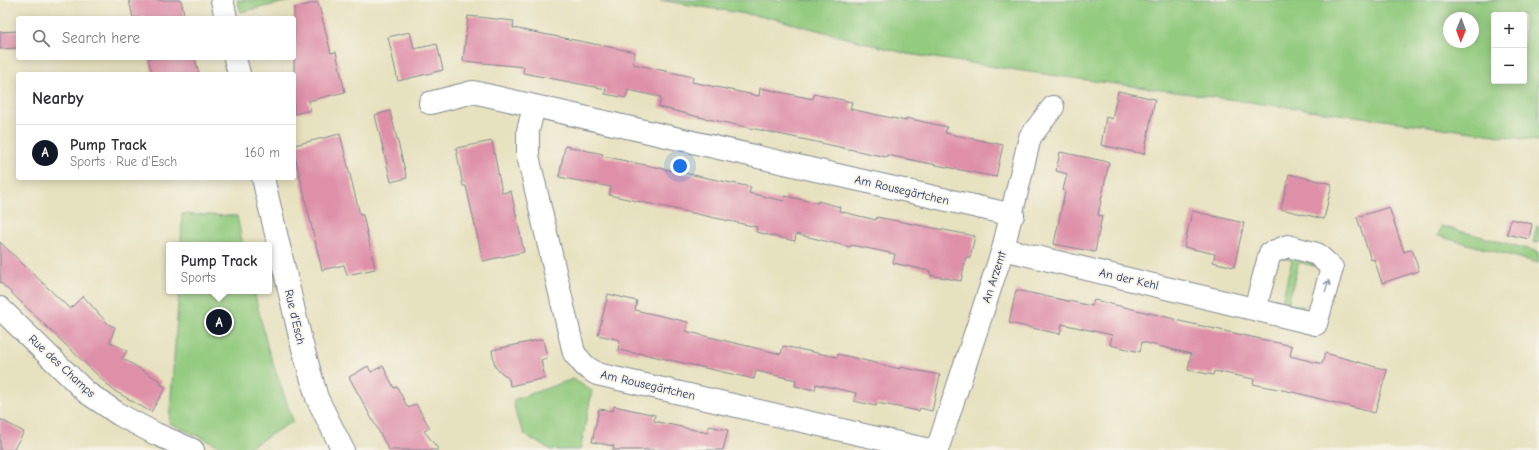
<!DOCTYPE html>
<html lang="en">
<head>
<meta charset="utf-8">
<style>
  :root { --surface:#fff; --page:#f7f7f7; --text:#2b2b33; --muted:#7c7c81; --line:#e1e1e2; --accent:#111827 }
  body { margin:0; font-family:"Comic Neue",sans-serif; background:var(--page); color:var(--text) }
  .controls { position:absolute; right:12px; top:12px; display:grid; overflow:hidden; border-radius:4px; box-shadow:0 2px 10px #0003 }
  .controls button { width:36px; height:36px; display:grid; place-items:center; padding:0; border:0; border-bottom:1px solid var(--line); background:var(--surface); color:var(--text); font:20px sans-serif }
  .compass { position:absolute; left:1443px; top:12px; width:36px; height:36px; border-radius:50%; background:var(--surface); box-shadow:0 2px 10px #0003; rotate:181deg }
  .you { position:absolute; left:680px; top:166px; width:14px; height:14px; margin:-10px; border:3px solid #fff; border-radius:50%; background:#1a73e8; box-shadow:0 0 0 6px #1a73e833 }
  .badge { display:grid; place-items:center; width:26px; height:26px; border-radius:50%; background:var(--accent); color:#fff; font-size:13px; font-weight:700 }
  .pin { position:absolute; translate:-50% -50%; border:2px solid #fff; box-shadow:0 1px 4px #0006 }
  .popup { position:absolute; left:166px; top:242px; width:106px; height:52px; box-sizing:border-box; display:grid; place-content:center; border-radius:4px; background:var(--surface); filter:drop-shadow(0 1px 3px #0005); font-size:13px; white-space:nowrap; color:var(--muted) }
  .popup b { font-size:15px; color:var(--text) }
  .popup::after { content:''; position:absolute; left:50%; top:100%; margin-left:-8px; border:8px solid transparent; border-top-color:var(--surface) }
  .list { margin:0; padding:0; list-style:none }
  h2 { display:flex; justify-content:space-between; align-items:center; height:52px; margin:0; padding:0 16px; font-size:17px }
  h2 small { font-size:13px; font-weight:400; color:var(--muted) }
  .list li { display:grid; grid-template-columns:26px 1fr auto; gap:12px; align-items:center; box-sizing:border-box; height:56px; padding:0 16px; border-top:1px solid var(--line) }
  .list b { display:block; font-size:15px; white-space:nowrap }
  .list p { margin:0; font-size:13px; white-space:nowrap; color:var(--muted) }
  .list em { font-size:13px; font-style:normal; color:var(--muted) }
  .icon { flex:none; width:22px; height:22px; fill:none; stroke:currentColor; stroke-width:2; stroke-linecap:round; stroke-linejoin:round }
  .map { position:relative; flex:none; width:1539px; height:450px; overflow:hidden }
  .search { position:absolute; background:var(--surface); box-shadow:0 2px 10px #0003; left:16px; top:16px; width:280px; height:44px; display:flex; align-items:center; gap:10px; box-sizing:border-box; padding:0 14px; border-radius:4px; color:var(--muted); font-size:15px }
  .panel { position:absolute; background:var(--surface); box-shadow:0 2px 10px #0003; left:16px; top:72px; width:280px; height:108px; border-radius:4px }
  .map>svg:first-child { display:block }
</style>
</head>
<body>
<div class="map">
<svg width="1539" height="450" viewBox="0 0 1539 450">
  <rect width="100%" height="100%" fill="#f7f3e8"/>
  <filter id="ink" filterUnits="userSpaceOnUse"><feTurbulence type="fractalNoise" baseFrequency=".025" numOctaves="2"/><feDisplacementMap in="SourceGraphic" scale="8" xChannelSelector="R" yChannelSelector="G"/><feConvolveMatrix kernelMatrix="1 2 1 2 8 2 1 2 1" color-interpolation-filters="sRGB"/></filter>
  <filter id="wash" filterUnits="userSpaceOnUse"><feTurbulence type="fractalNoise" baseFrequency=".012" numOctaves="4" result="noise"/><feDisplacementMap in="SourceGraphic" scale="16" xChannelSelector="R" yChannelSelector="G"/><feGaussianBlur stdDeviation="0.9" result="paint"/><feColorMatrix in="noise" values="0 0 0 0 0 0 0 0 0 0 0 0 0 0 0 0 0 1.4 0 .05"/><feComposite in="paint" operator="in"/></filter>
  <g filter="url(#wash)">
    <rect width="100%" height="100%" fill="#e6e1be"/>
    <!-- green -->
    <path fill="#93cb7f" stroke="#577d6e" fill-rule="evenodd" d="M237 0H294L241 12Z
      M660 0H1539V141L1057 76 907 54 776 19ZM1494 15H1524V81H1494ZM1449 18H1473V42H1449Z
      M182 214 237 216 243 245H181Z
      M1537 225 1539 226V243L1533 242Z
      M1441 226 1539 252 1538 263 1438 236Z
      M1278 257 1311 258 1314 266 1299 262 1288 303 1304 307 1294 311 1273 306 1269 298 1282 301 1292 260Z
      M179 291H254L268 349 293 421 245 450H229L169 423Z
      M573 379 592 391 580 450H551L525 435 517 418 513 400Z"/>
    <g id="blocks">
      <!-- building -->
      <path fill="#de90a9" d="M129 0H181L185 18H133Z
        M318 2 331 53 336 52 345 92 308 101 311 110 294 114V8Z
        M468 16 514 21 513 28 635 52 633 64 693 77 692 82 759 96 760 88 813 99 814 94 852 102 850 109 906 121V118L947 127 945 133 1003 145 996 177 887 155 886 157 699 117 659 107 661 97 628 90 626 98 605 94 606 89 523 73 524 67 463 61Z
        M18 31V48L0 49V32Z
        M410 32 414 49 437 44 443 70 398 81 388 37Z
        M148 58H195L199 74H152Z
        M1118 91 1155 99 1144 154 1101 145 1106 117 1112 119Z
        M390 111 407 178 391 182 375 115Z
        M340 134 360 215H363L375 269 347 275 344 265 322 270 294 152V145Z
        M492 141 502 193 511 191 524 252 483 261 466 186H463L456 148Z
        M565 146 603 154 602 156 751 187 749 193 784 201 785 196 818 203V201L840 207 839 211 876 220 877 217 975 236 970 258 966 257 961 281 930 275V271L893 263 895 254 851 245 850 247 796 234 795 241 756 232 757 227 609 195 611 187 559 177Z
        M1060 152 1109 162 1098 215 1102 216 1095 252 1054 244 1065 191 1063 190 1067 174 1056 171Z
        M1289 174 1332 184 1324 219 1281 209Z
        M1389 207 1404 252 1412 249 1419 271 1382 283 1374 259 1371 260 1357 217Z
        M1192 211 1244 223 1234 267 1213 262 1215 254 1184 247Z
        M1511 219 1532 224 1529 239 1507 234Z
        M0 242 70 309 83 296 108 324 115 327 110 342 127 351 122 358 162 382 160 384 166 387 151 412 113 390 0 282Z
        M1016 290 1092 306 1094 300 1175 319V320L1292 346 1290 356 1322 364 1325 353 1387 370 1375 413 1297 393 1253 384 1254 379 1214 371 1213 375 1188 370 1191 354 1142 342 1140 352 1110 345 1112 335 1062 324 1060 334 1009 323Z
        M608 294 637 301 635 310 688 322 686 331 705 336 781 354 783 346 837 357 838 354 900 369V367L940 375 932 411 920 408 919 411 877 403 876 406 854 401 856 393 816 384 815 390 795 386 796 380 756 371 754 379 639 353V354L618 350 620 340 598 335Z
        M543 339 547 358 541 360 545 378 510 386 509 379 495 367 492 350Z
        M368 366 371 372 383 366 394 388 397 387 408 408 416 404 430 428 424 431 439 450H389L349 377Z
        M614 406 655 415 654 421 708 433 709 426 728 430 723 450H613L614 446 592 442 599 409 613 411Z
        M0 419 24 432 13 450H0Z"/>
    </g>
  </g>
  <g filter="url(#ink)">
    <use href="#blocks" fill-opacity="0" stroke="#80888e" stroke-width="1"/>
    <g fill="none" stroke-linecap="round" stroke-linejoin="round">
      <!-- minor casing -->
      <g stroke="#80888e" stroke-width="24">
        <path id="minor" d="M430 103 473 92 1013 215
          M534 106 528 131V156L574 353 585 366 597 374 929 450
          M1003 249 1316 324 1332 268 1317 254 1288 246 1270 253 1255 309
          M0 308 86 392 120 415 156 434 193 450
          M937 450 1003 249 1030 137 1053 107"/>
      </g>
      <!-- major casing -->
      <g stroke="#80888e" stroke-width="24">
        <path id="major" d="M222 0 226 18
          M235 58 239 74
          M263 178 301 341 317 398 343 450"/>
      </g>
      <!-- minor -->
      <use href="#minor" stroke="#fff" stroke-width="22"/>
      <!-- major -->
      <use href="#major" stroke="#fff" stroke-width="22"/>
    </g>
    <!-- one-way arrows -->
    <defs><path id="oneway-shaft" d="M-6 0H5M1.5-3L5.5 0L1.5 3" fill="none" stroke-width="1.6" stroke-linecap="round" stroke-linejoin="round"/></defs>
    <use stroke="#8d97ae" href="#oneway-shaft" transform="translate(1327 286) rotate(-74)"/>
  </g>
  <g text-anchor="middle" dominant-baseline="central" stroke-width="3.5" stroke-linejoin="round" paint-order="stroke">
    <!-- street labels -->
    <g font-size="12" fill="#1b2f5e" stroke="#f7f3e8">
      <text transform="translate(902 190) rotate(13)">Am Rousegärtchen</text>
      <text transform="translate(994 277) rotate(-72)">An Arzemt</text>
      <text transform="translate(1129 279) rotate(13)">An der Kehl</text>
      <text transform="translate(295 317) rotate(77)">Rue d'Esch</text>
      <text transform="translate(62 366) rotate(43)">Rue des Champs</text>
      <text transform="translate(648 385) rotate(13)">Am Rousegärtchen</text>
    </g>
  </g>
</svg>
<div class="controls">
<button>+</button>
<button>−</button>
</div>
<svg class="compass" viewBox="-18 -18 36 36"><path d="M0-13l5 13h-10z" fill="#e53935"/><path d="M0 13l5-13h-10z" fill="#7c7c81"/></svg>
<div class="you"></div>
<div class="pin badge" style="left:219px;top:322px">A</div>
<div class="popup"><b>Pump Track</b>Sports</div>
<div class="search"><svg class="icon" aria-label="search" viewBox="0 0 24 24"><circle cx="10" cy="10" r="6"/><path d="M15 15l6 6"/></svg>Search here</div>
<section class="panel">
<h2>Nearby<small></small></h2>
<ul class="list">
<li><span class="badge">A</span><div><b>Pump Track</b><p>Sports · Rue d'Esch</p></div><em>160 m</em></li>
</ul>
</section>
</div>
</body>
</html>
